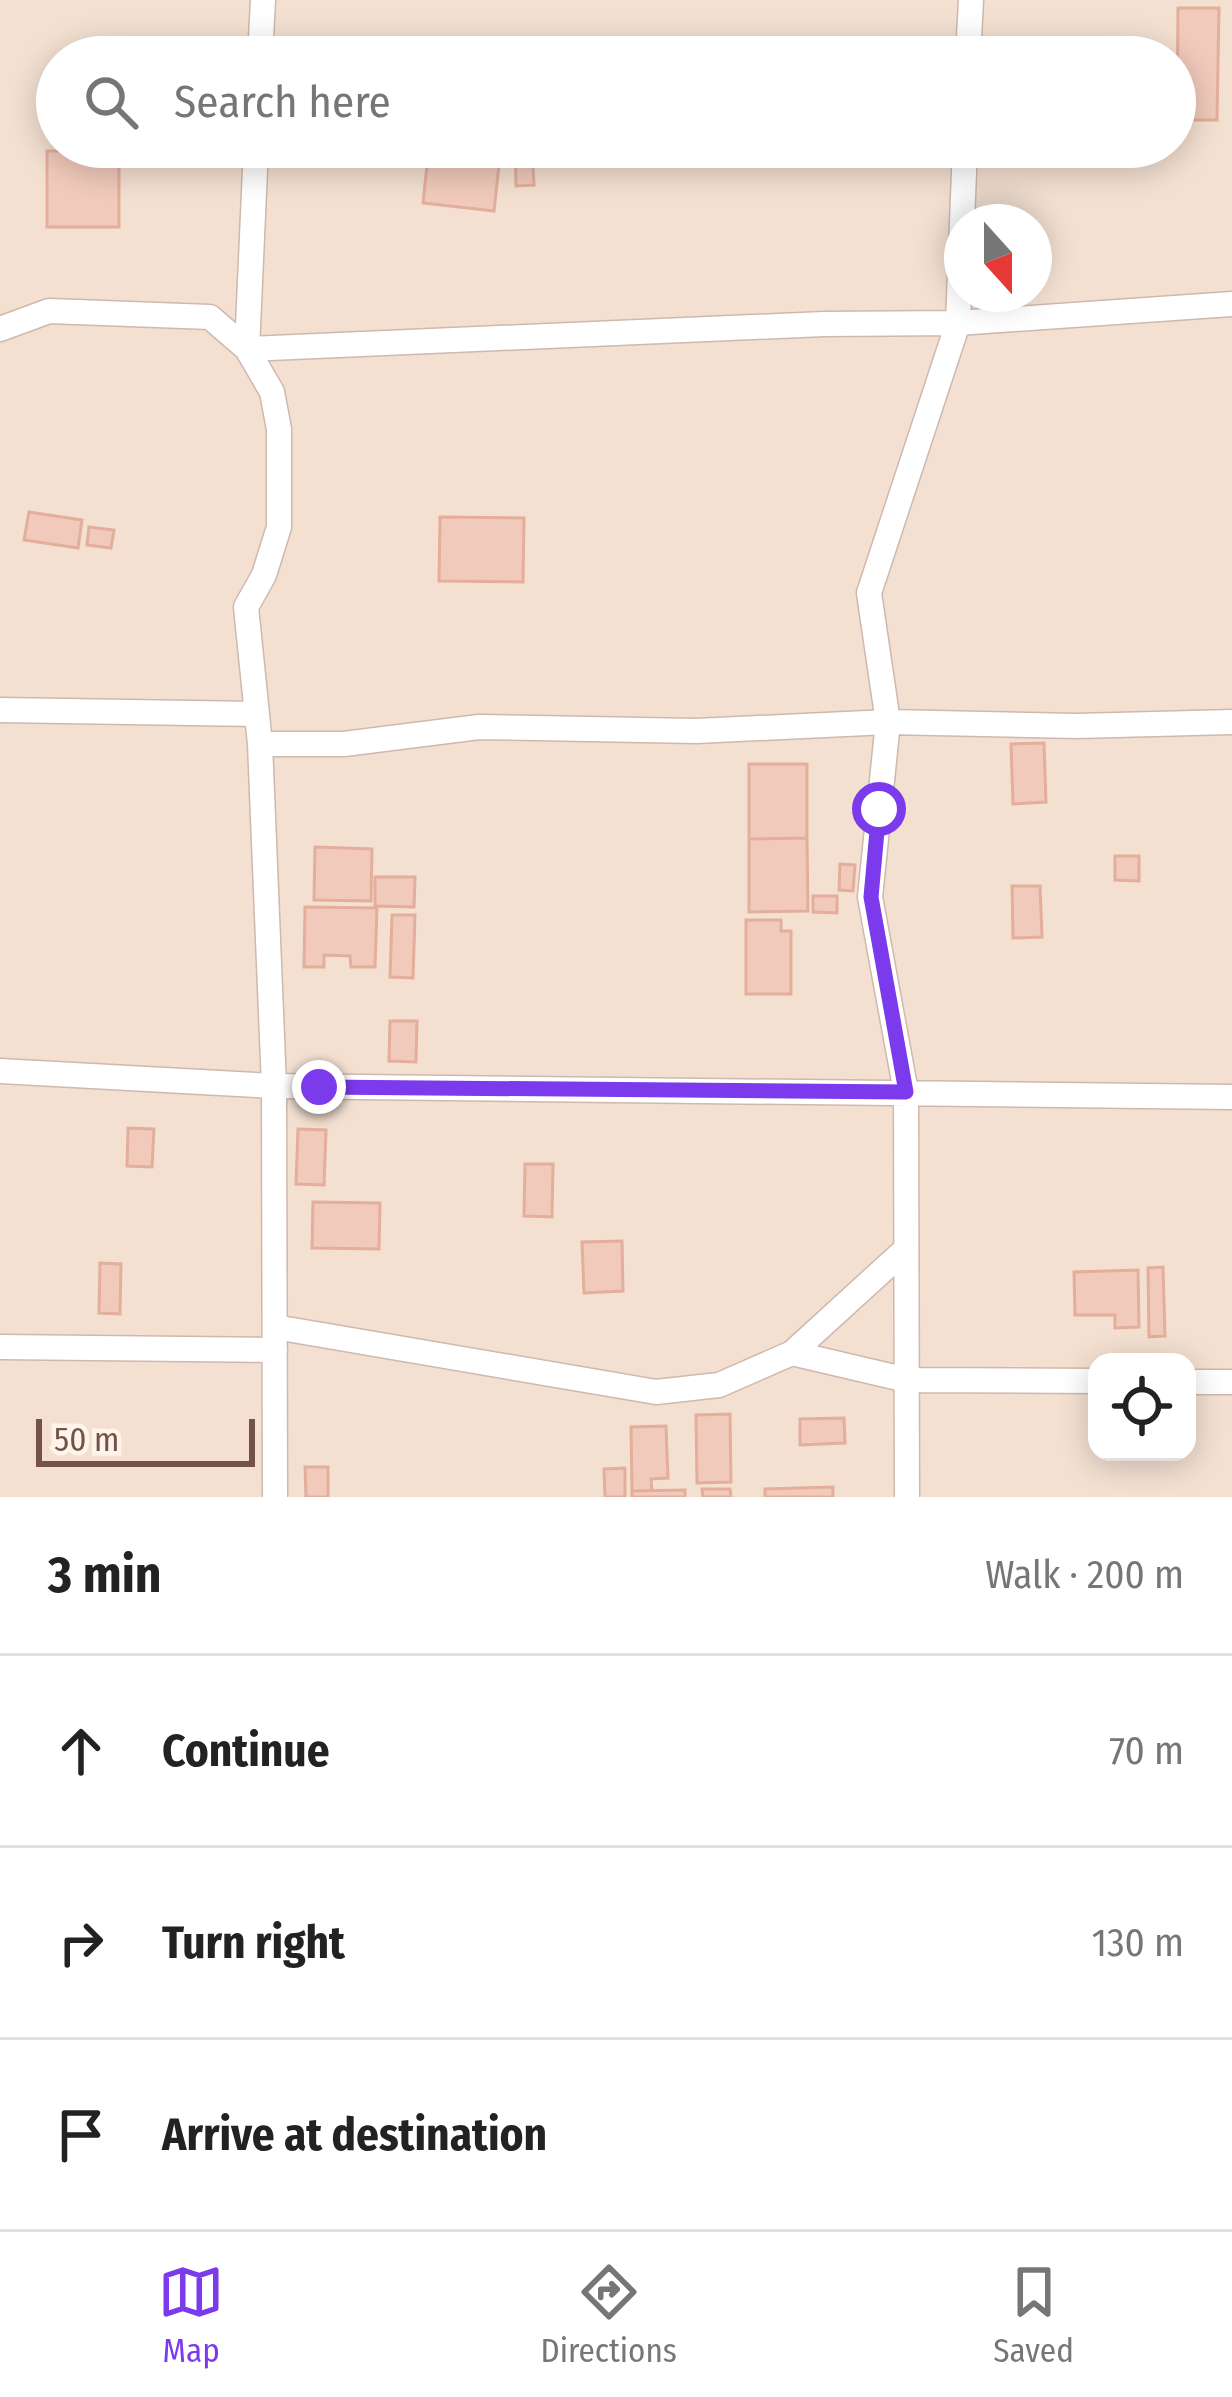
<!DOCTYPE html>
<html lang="en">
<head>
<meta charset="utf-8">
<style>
  :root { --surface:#fff; --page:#f2f2f2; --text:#222; --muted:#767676; --line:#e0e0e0; --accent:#7c3aed }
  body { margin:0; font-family:"Fira Sans Condensed",sans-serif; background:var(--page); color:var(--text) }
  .controls { position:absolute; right:36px; bottom:36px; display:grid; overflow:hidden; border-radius:24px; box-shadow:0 6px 30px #0003 }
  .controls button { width:108px; height:108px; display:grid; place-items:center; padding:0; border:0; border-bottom:3px solid var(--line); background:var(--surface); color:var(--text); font:60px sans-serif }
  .compass { position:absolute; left:944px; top:204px; width:108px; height:108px; border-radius:50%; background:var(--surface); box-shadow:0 6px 30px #0003; rotate:159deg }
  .scale { position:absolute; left:36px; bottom:30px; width:219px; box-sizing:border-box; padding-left:12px; border:6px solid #735349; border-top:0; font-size:33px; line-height:42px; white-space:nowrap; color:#735349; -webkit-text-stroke:9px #fff4e9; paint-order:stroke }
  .stop { position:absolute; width:36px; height:36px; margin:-27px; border:9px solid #7c3aed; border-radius:50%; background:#fff }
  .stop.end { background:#7c3aed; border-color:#fff; box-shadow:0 3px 12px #0008 }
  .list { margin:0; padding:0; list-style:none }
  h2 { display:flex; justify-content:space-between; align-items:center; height:156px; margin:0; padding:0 48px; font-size:51px }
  h2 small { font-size:39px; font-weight:400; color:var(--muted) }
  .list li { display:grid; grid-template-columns:78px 1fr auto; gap:36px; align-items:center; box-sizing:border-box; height:192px; padding:0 48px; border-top:3px solid var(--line) }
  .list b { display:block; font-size:45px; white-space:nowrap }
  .list em { font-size:39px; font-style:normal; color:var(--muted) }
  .icon { flex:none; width:66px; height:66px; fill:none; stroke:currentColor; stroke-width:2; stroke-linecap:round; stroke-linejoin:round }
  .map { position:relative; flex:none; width:1232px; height:1497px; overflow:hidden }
  .search { position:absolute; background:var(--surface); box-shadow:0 6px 30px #0003; left:36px; right:36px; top:36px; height:132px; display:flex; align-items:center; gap:30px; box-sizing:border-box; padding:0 42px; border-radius:66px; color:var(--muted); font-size:45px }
  .sheet { height:732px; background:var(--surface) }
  nav { display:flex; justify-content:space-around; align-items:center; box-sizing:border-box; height:168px; border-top:3px solid var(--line); background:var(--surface); font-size:33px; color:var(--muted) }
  nav a { display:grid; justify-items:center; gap:6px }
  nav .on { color:var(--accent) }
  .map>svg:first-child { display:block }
</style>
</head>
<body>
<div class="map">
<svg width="1232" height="1497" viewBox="0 0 1232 1497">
  <rect width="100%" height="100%" fill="#fcefe3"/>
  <!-- residential -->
  <path fill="#f3e0d1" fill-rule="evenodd" d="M0 0H1232V1497H0ZM57 57H1175V147H57ZM962 222H1034V294H962ZM1097 1362H1187V1452H1097Z"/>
  <!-- building -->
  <path fill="#f1cabb" stroke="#e3ae9b" stroke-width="3" d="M1178 8H1219L1217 120H1177Z
    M429 147H501L494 211 423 203Z
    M515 147H532L534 185 516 186Z
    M47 151H119V227H47Z
    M29 512 82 520 78 548 24 540Z
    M440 517 524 518 523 582 439 581Z
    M89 527 114 530 111 548 87 545Z
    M1044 743 1046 802 1013 804 1011 744Z
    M749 764H807V838L749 839Z
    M807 838 808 911 749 912V839Z
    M315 847 372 849 371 901 314 900Z
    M1115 856H1139V881L1115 880Z
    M840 864 855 865 853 891 839 890Z
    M375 877H415L414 907 375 906Z
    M1012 886H1040L1042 937 1013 938Z
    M813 896H837V913L813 912Z
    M305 907 377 908 375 967H351L350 956 324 955V967H304Z
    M392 915H415L413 978 390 977Z
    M746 920H781V931H791V994H746Z
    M390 1021H417L416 1062 389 1061Z
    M128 1128 154 1129 152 1167 127 1166Z
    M298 1129 326 1130 324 1185 296 1184Z
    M525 1164H553L552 1217 524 1216Z
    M313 1202 380 1203 379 1249 312 1248Z
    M622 1241 623 1291 584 1293 582 1242Z
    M100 1263 121 1264 120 1314 99 1313Z
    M1163 1267 1165 1336 1149 1337 1148 1268Z
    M1138 1270 1139 1327 1115 1328V1315H1075L1074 1272Z
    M730 1414 731 1482 697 1483 696 1415Z
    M844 1418 845 1443 800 1445V1419Z
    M666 1426 668 1478 651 1479 652 1491H632L631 1427Z
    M305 1467H328V1497H306Z
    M625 1468V1497H605L604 1469Z
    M833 1487V1497H765V1489Z
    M702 1489H730L731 1497H703Z
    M685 1490V1497H632V1491Z"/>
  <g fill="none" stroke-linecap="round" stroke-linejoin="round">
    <!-- street casing -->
    <g stroke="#cfb8ad" stroke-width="27">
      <path id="street" d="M260 57 263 0
        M968 57 971 0
        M256 147 247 349 824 324 958 323 1232 304
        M0 329 49 311 210 317 247 349 272 392 279 429V527L264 575 246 607 260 744 274 1086 275 1497
        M0 710 257 714
        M260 744H344L479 727 696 731 888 722 1077 726 1232 722
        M0 1071 274 1086 1232 1097
        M275 1327 656 1392 719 1385 792 1353 906 1249
        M0 1347 275 1350
        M792 1353 907 1380 1097 1381
        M1187 1382H1232
        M907 1497 906 1092 870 897 888 722 869 593 958 323 965 147"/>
    </g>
    <!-- street -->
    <use href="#street" stroke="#fff" stroke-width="24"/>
  </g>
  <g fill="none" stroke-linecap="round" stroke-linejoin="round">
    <!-- route -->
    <path stroke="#7c3aed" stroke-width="15" d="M319 1087 906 1092 871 897 879 809"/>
  </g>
</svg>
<div class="controls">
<button><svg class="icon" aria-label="locate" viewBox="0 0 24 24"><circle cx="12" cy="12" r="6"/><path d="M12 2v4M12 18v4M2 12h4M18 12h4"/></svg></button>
</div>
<svg class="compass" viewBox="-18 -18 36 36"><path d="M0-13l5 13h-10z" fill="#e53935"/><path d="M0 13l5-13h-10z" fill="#767676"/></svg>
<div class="scale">50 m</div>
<div class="stop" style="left:879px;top:809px"></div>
<div class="stop end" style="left:319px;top:1087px"></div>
<div class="search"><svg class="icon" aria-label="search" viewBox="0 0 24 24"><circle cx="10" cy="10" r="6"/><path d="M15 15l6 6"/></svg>Search here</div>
</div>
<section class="sheet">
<h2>3 min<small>Walk · 200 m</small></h2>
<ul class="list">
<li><svg class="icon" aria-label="ahead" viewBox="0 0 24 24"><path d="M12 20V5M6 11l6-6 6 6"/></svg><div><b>Continue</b></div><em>70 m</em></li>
<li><svg class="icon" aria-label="right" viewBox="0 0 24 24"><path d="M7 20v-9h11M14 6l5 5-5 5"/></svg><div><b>Turn right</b></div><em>130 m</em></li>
<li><svg class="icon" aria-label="arrive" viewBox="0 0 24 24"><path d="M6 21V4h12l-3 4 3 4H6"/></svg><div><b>Arrive at destination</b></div></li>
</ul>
</section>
<nav>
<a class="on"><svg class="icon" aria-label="map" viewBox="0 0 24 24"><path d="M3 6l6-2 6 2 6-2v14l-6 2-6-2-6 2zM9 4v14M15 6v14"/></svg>Map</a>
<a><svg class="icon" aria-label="directions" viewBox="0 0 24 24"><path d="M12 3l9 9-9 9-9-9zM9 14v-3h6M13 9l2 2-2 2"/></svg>Directions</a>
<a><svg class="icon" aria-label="saved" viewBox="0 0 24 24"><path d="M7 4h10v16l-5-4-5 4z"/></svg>Saved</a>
</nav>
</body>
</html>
